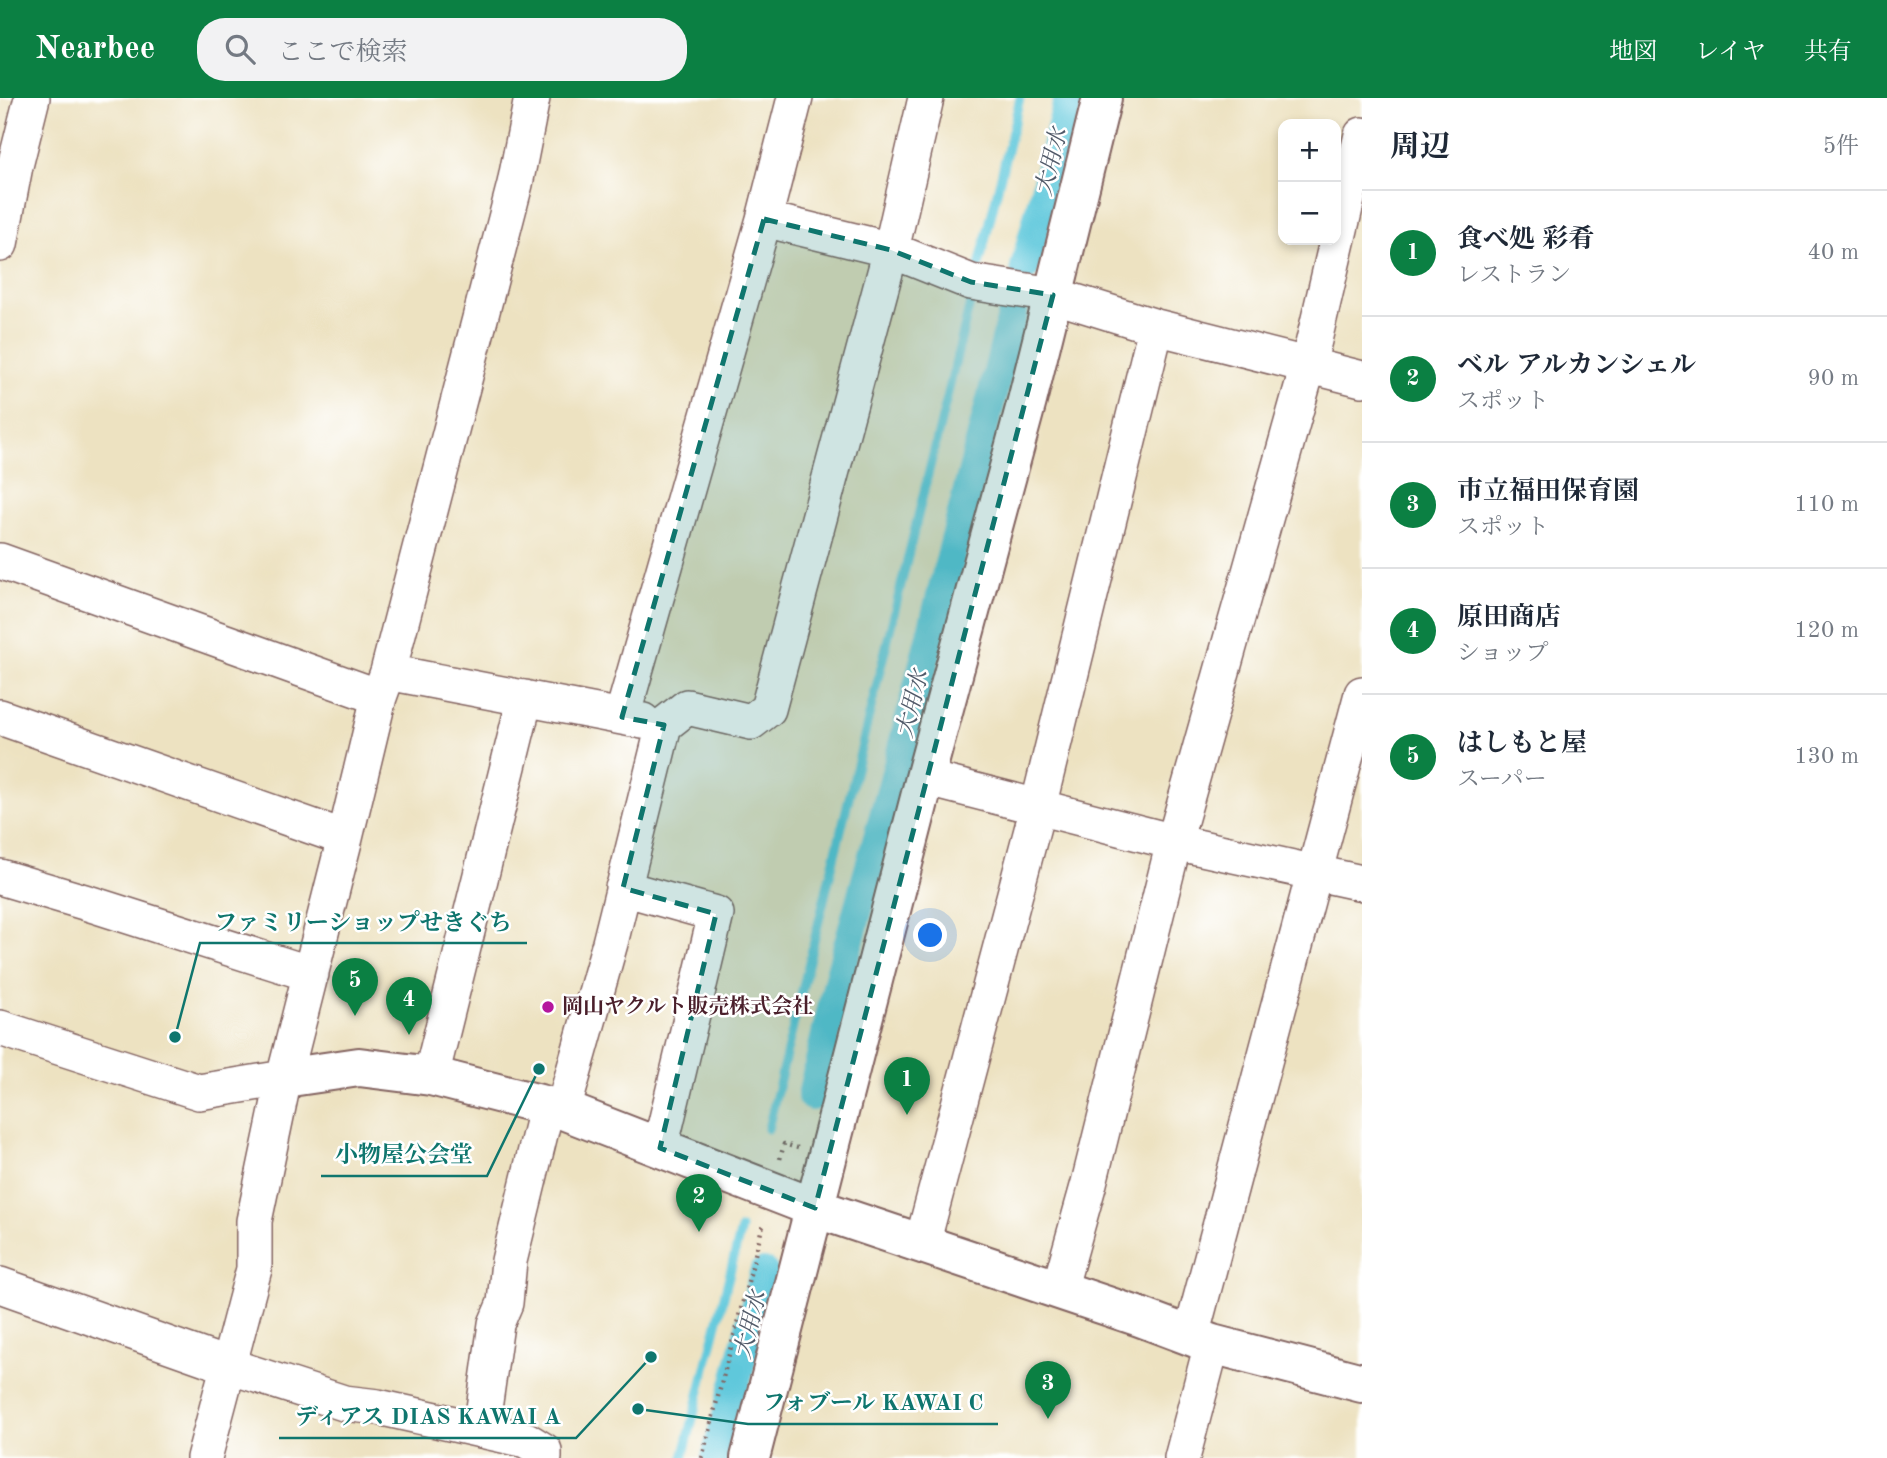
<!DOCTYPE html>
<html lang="ja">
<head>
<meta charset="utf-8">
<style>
  :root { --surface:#fff; --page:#f2f2f3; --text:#1f2937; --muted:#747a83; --line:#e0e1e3; --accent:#0b8043 }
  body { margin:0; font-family:"Old Standard TT","Noto Serif JP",serif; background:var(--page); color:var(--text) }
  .controls { position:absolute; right:21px; top:21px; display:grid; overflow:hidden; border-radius:14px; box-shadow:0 4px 10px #0003 }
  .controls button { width:63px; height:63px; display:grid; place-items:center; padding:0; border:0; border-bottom:2px solid var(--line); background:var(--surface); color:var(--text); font:35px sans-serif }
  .you { position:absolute; left:931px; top:838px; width:24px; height:24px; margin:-18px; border:5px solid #fff; border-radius:50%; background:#1a73e8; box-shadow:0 0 0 10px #1a73e833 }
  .badge { display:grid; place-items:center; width:46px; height:46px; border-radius:50%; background:var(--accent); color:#fff; font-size:23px; font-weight:700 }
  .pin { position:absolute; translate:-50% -58px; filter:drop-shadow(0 2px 4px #0008) }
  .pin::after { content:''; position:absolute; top:37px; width:24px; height:21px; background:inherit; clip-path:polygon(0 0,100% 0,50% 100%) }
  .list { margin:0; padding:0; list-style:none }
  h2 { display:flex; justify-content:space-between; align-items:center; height:91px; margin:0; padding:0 28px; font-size:30px }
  h2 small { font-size:23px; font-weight:400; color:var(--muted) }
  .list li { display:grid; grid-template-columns:46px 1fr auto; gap:21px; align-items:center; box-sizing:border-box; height:126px; padding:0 28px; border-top:2px solid var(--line) }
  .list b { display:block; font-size:26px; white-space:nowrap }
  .list p { margin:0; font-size:23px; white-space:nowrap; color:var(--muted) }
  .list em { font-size:23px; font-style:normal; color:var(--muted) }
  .icon { flex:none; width:38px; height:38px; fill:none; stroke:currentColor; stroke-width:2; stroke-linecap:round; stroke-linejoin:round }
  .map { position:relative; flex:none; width:1362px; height:1360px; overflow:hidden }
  header { display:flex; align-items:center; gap:42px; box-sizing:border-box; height:98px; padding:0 35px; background:var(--accent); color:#fff }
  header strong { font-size:33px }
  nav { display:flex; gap:38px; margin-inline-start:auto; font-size:24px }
  .search { width:490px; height:63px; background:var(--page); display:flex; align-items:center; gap:18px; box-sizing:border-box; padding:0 24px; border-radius:28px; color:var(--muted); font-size:26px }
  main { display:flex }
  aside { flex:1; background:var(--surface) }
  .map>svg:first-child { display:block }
</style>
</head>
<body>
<header>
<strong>Nearbee</strong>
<div class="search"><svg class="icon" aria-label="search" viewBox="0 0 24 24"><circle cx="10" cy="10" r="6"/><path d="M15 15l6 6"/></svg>ここで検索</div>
<nav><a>地図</a><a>レイヤ</a><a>共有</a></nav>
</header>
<main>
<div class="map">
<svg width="1362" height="1360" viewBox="0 0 1362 1360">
  <rect width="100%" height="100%" fill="#fff"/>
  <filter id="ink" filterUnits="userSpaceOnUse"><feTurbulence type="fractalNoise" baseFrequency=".0143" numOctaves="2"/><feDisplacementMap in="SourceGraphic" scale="14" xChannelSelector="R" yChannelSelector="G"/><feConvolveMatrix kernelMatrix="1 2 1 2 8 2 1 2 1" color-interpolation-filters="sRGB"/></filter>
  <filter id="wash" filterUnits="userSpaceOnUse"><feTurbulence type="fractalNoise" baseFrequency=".00686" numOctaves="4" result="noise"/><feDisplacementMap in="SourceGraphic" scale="28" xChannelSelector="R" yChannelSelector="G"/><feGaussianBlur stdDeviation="1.57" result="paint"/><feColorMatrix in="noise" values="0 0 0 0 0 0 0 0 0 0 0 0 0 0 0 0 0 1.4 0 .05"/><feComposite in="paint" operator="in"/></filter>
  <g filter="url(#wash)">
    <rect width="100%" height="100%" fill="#ede2c1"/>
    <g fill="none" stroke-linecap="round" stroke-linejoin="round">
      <!-- stream -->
      <path stroke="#5fc8db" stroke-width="9" d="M977 176 1020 0
        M768 1031 973 193
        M683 1360 741 1131"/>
      <!-- canal -->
      <path stroke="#5fc8db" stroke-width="30" d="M1025 169 1069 0
        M812 998 839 880 897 671 1013 215
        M716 1360 764 1175"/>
    </g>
  </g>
  <g filter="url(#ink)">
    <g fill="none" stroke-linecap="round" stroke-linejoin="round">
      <!-- minor casing -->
      <g stroke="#836360" stroke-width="38">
        <path id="minor" d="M764 121 891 152 971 184 1053 197 1156 229 1362 281
          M0 146 15 68 32 0
          M0 463 379 599
          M388 574 643 623
          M0 619 345 740
          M622 619 764 121 795 0
          M925 680 1174 744 1362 785
          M0 779 91 806 311 876
          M623 790 716 816 660 1050
          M0 930 199 994 284 980
          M431 978 525 600
          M563 1012 610 845 664 627 687 609 751 624 768 611 891 152 926 0
          M922 1146 1038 709 1156 229
          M0 1187 229 1268 344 1305 378 1309 526 1342 544 1353V1360
          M1059 1192 1089 1085 1174 744 1308 268 1362 37
          M1191 1238 1362 596
          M481 1332 496 1226 505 1205 509 1163 547 1007
          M204 1360 254 1171V1123L284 980 345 740 379 599 388 574 515 86 532 0
          M1182 1360 1212 1246"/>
      </g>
      <!-- tertiary casing -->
      <g stroke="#836360" stroke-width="42">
        <path id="tertiary" d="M284 980 359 969 431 978 563 1012 815 1110 1140 1219 1212 1246 1362 1285
          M750 1360 925 680 1027 303 1102 0"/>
      </g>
      <!-- path -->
      <path stroke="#836360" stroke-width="4.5" stroke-dasharray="2 5" stroke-linecap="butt" d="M780 1061 784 1046 798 1050
        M702 1360 762 1130 766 1125"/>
      <!-- minor -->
      <use href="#minor" stroke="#fff" stroke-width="35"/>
      <!-- tertiary -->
      <use href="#tertiary" stroke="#fff" stroke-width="38"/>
    </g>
  </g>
  <!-- marked area -->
  <path fill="#0f766e" fill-opacity="0.2" stroke="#0f766e" stroke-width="5" stroke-dasharray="14 9" stroke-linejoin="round" d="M764 121 891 152 971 184 1053 197 815 1110 660 1050 716 816 623 790 664 627 622 619Z"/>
  <!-- markers -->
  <circle fill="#b5179e" stroke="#fff" stroke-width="2.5" cx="548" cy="909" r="7"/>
  <g text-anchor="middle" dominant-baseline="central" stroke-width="5" stroke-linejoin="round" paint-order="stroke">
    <!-- poi labels -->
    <g font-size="21" font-weight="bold" fill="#4a1f2b" stroke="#fff" text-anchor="start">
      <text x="562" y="909">岡山ヤクルト販売株式会社</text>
    </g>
    <!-- water labels -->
    <g font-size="23" font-style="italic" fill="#515a69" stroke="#fff">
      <text transform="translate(1052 64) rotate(-76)">大用水</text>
      <text transform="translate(913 606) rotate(-76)">大用水</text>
      <text transform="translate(751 1227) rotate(-76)">大用水</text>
    </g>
  </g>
  <!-- callouts -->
  <path fill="none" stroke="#0f766e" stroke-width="2.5" d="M175 939L200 845H527M539 971L487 1078H321M638 1311L748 1326H998M651 1259L576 1340H279"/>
  <g fill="#0f766e" stroke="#fff" stroke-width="2.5">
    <circle cx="175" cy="939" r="7"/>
    <circle cx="539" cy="971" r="7"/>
    <circle cx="638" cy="1311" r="7"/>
    <circle cx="651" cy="1259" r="7"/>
  </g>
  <g font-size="23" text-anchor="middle" font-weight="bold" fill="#0f766e" stroke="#fff" stroke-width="5" stroke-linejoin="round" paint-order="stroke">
    <text x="363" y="832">ファミリーショップせきぐち</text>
    <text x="404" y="1064">小物屋公会堂</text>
    <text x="873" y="1312">フォブール KAWAI C</text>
    <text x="428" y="1326">ディアス DIAS KAWAI A</text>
  </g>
</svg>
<div class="controls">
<button>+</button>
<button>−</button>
</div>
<div class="you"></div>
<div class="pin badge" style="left:907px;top:1017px">1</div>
<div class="pin badge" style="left:699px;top:1134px">2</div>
<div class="pin badge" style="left:1048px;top:1321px">3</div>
<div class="pin badge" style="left:409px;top:937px">4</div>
<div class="pin badge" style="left:355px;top:918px">5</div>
</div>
<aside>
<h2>周辺<small>5件</small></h2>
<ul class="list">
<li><span class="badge">1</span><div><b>食べ処 彩肴</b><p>レストラン</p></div><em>40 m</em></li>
<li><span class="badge">2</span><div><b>ベル アルカンシェル</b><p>スポット</p></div><em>90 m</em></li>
<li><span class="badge">3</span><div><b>市立福田保育園</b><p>スポット</p></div><em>110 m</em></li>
<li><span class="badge">4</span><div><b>原田商店</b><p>ショップ</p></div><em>120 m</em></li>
<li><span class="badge">5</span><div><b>はしもと屋</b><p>スーパー</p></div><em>130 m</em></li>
</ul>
</aside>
</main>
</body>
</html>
